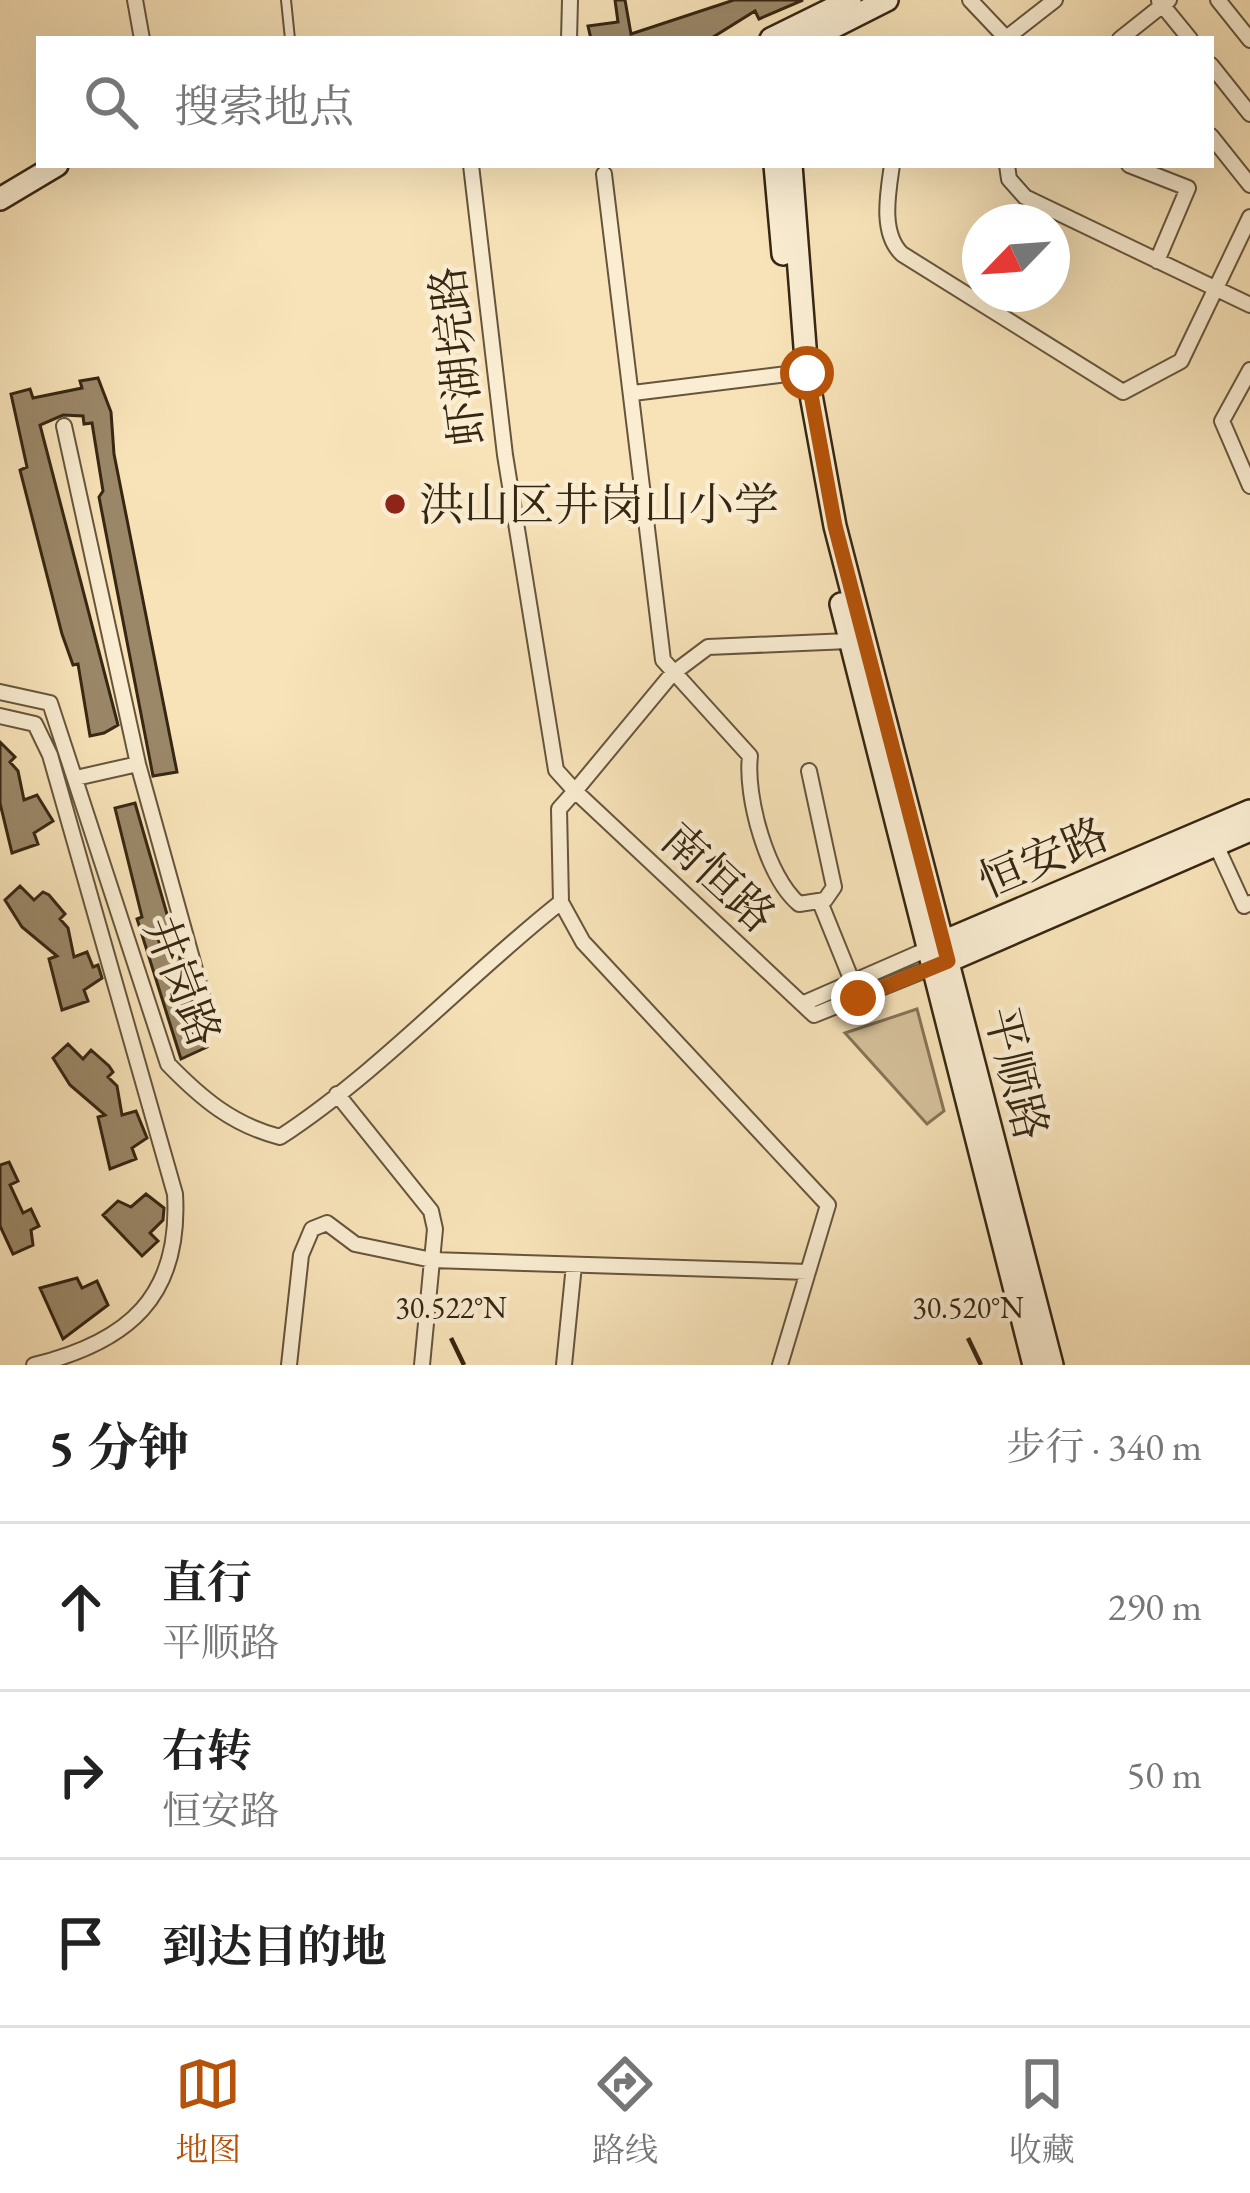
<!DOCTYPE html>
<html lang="zh">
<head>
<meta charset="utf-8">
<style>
  :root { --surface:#fff; --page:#f6f6f6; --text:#222; --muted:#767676; --line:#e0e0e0; --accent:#b45309 }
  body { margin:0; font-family:"EB Garamond","Noto Serif SC",serif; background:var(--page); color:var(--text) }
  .compass { position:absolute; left:962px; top:204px; width:108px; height:108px; border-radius:50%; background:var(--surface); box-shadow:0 12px 48px #0002; rotate:245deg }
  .stop { position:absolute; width:36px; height:36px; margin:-27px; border:9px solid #b45309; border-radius:50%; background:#fff }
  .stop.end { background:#b45309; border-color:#fff; box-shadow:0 3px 12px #0008 }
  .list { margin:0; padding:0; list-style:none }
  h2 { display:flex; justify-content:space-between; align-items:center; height:156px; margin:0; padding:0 48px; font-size:51px }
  h2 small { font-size:39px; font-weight:400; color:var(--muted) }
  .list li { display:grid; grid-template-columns:78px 1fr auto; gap:36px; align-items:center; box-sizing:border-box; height:168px; padding:0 48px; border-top:3px solid var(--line) }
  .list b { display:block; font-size:45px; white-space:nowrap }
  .list p { margin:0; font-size:39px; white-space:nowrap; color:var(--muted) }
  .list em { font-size:39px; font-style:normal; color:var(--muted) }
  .icon { flex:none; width:66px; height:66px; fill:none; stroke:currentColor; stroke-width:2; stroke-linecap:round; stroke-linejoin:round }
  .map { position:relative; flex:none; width:1250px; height:1365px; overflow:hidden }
  .search { position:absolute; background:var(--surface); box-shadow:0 12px 48px #0002; left:36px; right:36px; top:36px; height:132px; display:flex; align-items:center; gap:30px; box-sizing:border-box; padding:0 42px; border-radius:0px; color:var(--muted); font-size:45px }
  .sheet { height:660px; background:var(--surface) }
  nav { display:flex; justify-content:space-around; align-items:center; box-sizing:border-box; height:168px; border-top:3px solid var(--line); background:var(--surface); font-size:33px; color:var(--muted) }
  nav a { display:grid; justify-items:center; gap:6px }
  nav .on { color:var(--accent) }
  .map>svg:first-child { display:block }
</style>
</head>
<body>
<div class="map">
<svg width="1250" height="1365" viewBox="0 0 1250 1365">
  <rect width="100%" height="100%" fill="#f8e3b9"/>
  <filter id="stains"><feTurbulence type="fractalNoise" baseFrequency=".00167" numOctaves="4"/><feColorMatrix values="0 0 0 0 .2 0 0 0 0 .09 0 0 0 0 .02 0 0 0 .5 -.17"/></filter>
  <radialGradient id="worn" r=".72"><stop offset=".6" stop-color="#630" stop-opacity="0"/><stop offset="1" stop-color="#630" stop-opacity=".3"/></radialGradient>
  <!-- green -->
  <path fill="#d7c39d" stroke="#867458" stroke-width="3" d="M917 1009 944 1111 927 1124 845 1033Z"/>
  <!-- building -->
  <path fill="#9b8869" stroke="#362612" stroke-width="3" d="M615 0H625L631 34 734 0H803L759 19 755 11 710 39H591L588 26 618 22Z
    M98 378 111 412 114 454 177 772 153 776 99 497 103 491 92 423 84 424 83 416 63 415 40 425 118 725 104 733 90 736 78 664 73 665 62 634 20 470 27 467 11 394 30 389 33 398 82 388 80 381Z
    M0 742 15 757 10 762 18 771 24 800 37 795 53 821 34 833 38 844 12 853 0 803Z
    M135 803 171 928 156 933 163 953 178 952 183 967 169 972 177 993H190L194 1008 180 1012 188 1033 202 1032 207 1047 181 1059 137 919 142 917 115 808Z
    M20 886 34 900 43 892 49 895 65 914 60 919 68 928 74 957 87 952 93 967 98 965 102 978 84 990 88 1001 62 1010 49 959 57 956 22 927 5 900Z
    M68 1044 83 1059 91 1050 109 1066 113 1072 108 1077 117 1086 122 1115 136 1111 147 1138 132 1148 136 1159 110 1169 98 1117 105 1115 70 1085 53 1058Z
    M9 1162 18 1181 10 1185 23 1213 31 1209 39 1226 31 1230 33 1245 13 1254 0 1226V1165Z
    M146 1194 164 1208 163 1220 150 1233 158 1241 142 1256 103 1215 118 1201 131 1207Z
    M77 1278 82 1288 97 1281 108 1305 63 1339 40 1288Z"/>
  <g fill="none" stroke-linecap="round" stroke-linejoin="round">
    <!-- service casing -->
    <g stroke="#66553c" stroke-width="12">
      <path id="service" d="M286 0 290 39"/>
    </g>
    <!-- minor casing -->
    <g stroke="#66553c" stroke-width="18">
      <path id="minor" d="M135 0 142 39
        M970 0 1007 39
        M1218 0 1250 40
        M1159 1 1190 39
        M569 39 570 0
        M1005 39 1055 0
        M1120 39 1169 0
        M1211 65 1250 114
        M1211 136 1250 185
        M471 165 505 455 556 770 575 791 559 809 561 902 583 942 828 1205 780 1365
        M892 165C888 193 880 233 902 254L1123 392 1181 361 1250 217
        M1007 165 1009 179 1025 197 1250 305
        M1129 165 1188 188 1157 261
        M604 174 663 660 750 756C745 796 767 877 799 904L825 900 834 887 809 771
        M1250 370 1222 421 1250 486
        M633 393 795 373
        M64 426 138 764 209 1020
        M849 641 708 647 672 674 575 791 814 1015 933 967
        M0 692 50 703 168 1064C202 1099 233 1125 280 1137 381 1071 466 977 561 902
        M0 716 35 724 50 755 175 1194C181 1296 129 1342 34 1365
        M76 778 138 764
        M1216 845 1244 906 1250 903
        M820 902 852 981
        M802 1004 928 949
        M337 1094 431 1211 435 1229 422 1365
        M289 1365 301 1255 312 1229 327 1223 355 1244 432 1260 808 1272
        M564 1365 574 1265"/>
    </g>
    <!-- secondary casing -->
    <g stroke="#362612" stroke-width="26">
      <path id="secondary" d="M771 39 850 0
        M810 39 887 0
        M775 165 783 254
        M791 165 807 373 835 526 1052 1365
        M0 199 57 165
        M841 604 1034 1365
        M931 947 1250 811
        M939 965 1250 830"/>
    </g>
    <!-- service -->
    <use href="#service" stroke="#faedd2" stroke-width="8"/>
    <!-- minor -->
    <use href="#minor" stroke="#faedd2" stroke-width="14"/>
    <!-- secondary -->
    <use href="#secondary" stroke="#faedd2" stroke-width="21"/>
  </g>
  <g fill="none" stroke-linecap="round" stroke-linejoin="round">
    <!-- route -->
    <path stroke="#b45309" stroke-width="15" d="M807 373 835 526 948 961 858 998"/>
  </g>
  <!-- ticks -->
  <path fill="none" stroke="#362612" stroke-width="4.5" d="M451 1338 464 1365M968 1338 981 1365"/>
  <!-- markers -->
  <circle fill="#8f2418" stroke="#faedd2" stroke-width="4.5" cx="395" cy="504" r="12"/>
  <g text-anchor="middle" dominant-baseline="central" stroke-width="9" stroke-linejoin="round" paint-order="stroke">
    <!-- street labels -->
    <g font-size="45" fill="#362612" stroke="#faedd2">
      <text transform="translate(457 356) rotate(-97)">虾湖垸路</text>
      <text transform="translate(1043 857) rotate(-23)">恒安路</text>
      <text transform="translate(719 877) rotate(43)">南恒路</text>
      <text transform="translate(183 981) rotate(69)">井岗路</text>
      <text transform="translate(1017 1073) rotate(76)">平顺路</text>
    </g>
    <!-- poi labels -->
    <g font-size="45" fill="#362612" stroke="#faedd2" text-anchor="start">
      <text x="419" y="504">洪山区井岗山小学</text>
    </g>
  </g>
  <g font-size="30" text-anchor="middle" fill="#362612" stroke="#faedd2" stroke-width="9" stroke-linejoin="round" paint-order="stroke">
    <text x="451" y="1318">30.522°N</text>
    <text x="968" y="1318">30.520°N</text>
  </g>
  <rect width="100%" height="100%" filter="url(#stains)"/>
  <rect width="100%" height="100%" fill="url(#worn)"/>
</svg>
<svg class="compass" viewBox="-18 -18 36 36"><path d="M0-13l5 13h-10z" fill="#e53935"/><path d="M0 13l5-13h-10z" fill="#767676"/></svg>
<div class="stop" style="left:807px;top:373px"></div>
<div class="stop end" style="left:858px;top:998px"></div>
<div class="search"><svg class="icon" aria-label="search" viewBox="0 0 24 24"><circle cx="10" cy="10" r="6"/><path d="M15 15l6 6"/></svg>搜索地点</div>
</div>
<section class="sheet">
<h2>5 分钟<small>步行 · 340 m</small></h2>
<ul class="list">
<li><svg class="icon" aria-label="ahead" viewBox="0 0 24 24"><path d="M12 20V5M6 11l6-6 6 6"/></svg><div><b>直行</b><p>平顺路</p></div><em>290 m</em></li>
<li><svg class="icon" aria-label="right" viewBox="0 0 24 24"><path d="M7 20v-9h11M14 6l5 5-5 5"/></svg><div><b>右转</b><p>恒安路</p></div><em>50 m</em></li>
<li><svg class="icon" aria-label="arrive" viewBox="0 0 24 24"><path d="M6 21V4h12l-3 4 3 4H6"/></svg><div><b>到达目的地</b></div></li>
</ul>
</section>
<nav>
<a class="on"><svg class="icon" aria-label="map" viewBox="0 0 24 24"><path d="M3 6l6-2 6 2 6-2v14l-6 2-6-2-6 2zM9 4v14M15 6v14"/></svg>地图</a>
<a><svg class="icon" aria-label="directions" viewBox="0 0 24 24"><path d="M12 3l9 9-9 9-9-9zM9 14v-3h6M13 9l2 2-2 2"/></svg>路线</a>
<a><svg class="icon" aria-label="saved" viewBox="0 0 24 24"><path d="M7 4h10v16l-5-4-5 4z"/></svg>收藏</a>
</nav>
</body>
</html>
